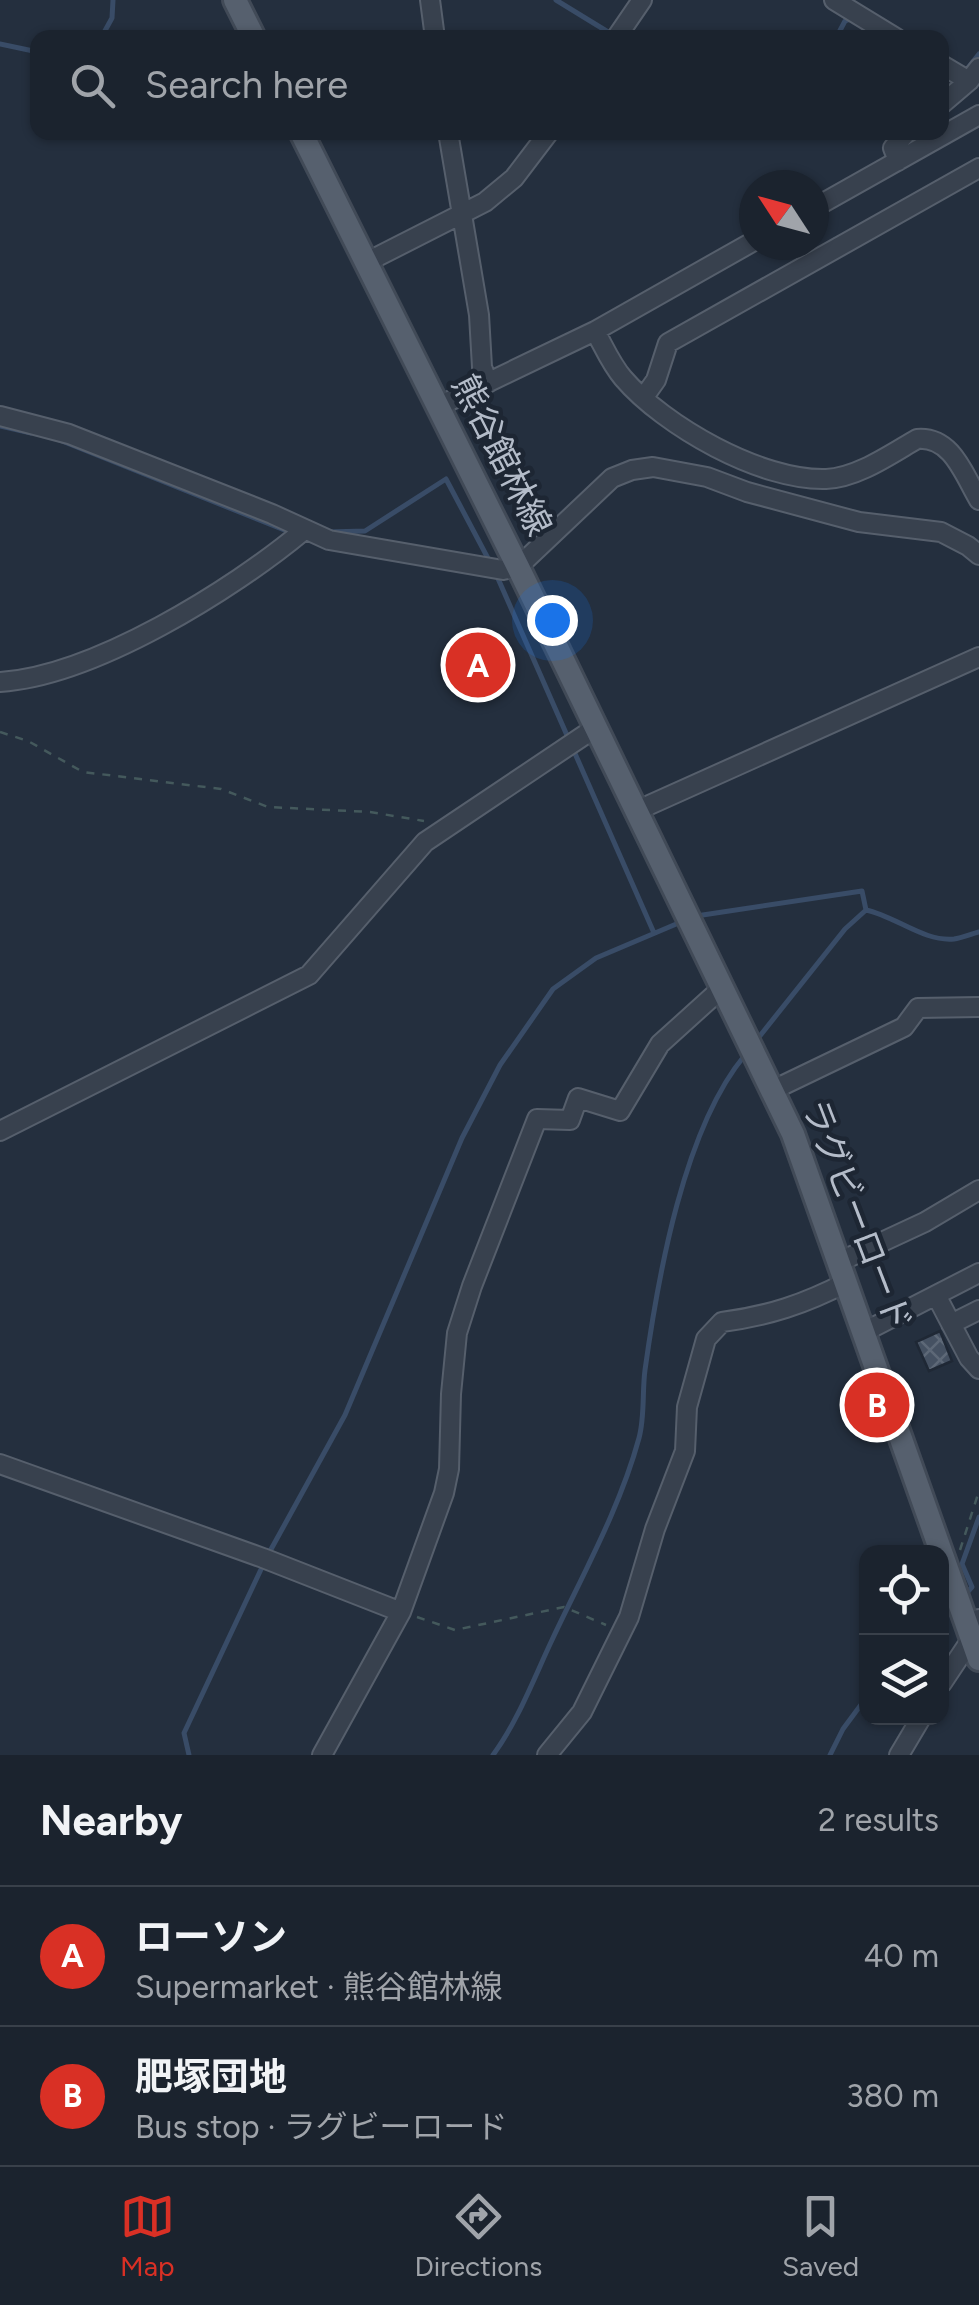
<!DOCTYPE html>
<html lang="en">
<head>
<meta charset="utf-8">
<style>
  :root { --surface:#1b232e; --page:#282f3a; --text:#f1f3f6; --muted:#a0a4aa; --line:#39404a; --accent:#d93025 }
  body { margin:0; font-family:Figtree,"Noto Sans JP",sans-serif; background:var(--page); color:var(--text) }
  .controls { position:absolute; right:30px; bottom:30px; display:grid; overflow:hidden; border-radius:20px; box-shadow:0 2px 8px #0004 }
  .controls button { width:90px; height:90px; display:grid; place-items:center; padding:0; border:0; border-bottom:2px solid var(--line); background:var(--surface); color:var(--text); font:50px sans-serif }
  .compass { position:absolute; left:739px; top:170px; width:90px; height:90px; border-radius:50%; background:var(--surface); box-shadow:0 2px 8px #0004; rotate:306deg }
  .you { position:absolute; left:552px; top:620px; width:35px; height:35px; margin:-25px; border:8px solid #fff; border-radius:50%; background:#1a73e8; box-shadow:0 0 0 15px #1a73e833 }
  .badge { display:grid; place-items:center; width:65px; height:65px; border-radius:50%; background:var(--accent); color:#fff; font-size:32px; font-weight:700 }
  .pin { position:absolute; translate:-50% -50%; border:5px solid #fff; box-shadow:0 2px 10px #0006 }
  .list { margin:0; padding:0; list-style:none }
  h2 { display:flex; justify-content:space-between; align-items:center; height:130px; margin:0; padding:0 40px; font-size:42px }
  h2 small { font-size:32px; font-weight:400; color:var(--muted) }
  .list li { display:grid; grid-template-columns:65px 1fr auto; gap:30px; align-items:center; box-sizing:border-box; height:140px; padding:0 40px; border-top:2px solid var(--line) }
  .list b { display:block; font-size:38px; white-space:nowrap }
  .list p { margin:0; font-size:32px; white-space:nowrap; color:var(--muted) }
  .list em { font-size:32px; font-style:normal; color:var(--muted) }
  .icon { flex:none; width:55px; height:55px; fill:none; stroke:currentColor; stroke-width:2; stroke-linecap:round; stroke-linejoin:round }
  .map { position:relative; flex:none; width:979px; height:1755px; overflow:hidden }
  .search { position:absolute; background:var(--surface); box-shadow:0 2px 8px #0004; left:30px; right:30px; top:30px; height:110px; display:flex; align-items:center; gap:25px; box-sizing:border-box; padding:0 35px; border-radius:20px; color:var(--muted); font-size:38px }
  .sheet { height:410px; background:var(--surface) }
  nav { display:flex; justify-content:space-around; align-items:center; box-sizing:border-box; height:140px; border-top:2px solid var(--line); background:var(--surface); font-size:28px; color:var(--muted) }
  nav a { display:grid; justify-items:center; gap:5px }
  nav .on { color:var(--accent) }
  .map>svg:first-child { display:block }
</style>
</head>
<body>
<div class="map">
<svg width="979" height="1755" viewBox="0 0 979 1755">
  <defs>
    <pattern id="building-cross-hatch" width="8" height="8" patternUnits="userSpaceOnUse" patternTransform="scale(2.5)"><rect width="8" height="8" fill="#455162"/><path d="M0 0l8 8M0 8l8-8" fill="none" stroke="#5d6877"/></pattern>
  </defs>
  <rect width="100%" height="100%" fill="#242f3e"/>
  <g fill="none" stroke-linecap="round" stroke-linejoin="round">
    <!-- stream -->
    <path stroke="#394c67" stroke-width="5" d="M556 0 613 35
      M101 38 112 18 113 0
      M836 38 845 21 851 19
      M0 44 38 52
      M963 74 979 54
      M778 132H779
      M0 426 31 433
      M57 439 292 533
      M328 532 365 531 446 479 491 564
      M496 574 654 933
      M866 910C895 916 924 942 954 939 962 938 971 934 979 932
      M696 916 862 891 866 910
      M755 1042 845 929 866 910
      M269 1553 345 1415 462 1138 500 1065 553 989 596 958 681 922
      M963 1597 972 1587 962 1564 979 1517
      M942 1622 953 1609
      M189 1755 184 1733 264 1563
      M493 1755C518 1721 534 1678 552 1640 583 1574 620 1508 639 1438 645 1416 642 1392 645 1370 658 1276 684 1128 745 1055
      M830 1755 843 1729 866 1698"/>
  </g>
  <!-- building -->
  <path fill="url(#building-cross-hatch)" stroke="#1f2835" stroke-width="2.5" d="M481 640 499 678 474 690 456 652Z
    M940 1331 952 1361 929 1371 916 1342Z"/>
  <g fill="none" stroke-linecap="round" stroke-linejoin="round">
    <!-- minor casing -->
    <g stroke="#565f6c" stroke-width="22">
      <path id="minor" d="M430 0 435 38
        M834 0 896 38
        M616 38 642 0
        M942 65 969 81
        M942 104 969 81 979 68
        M448 132 479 315 482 367 488 383
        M898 161 893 148 907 132
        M814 208 979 115
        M365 263 485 202 514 178 549 132
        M595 331C604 347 611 364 623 378 664 426 761 481 826 479 857 478 891 454 917 439 952 436 964 475 979 500
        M644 397 656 380 668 343 979 168
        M439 406 595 331 754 241
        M0 416 69 434 272 514 329 540 503 570 518 567 612 478 632 470 653 467 707 477 747 492 859 522 941 532 968 546 979 555
        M0 682C94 676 232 590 303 531
        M636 811 979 657
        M773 1090 904 1027 918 1008 979 1007
        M0 1131 309 975 425 842 595 728
        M839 1262 925 1222 979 1190
        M936 1295 969 1358 979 1369
        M951 1324 979 1310
        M864 1332 979 1273
        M0 1464 263 1558 401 1612
        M942 1683 972 1638 979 1619
        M322 1755 401 1612 444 1493 449 1469 451 1394 457 1333 472 1286 537 1119 570 1120 578 1098 620 1111 660 1044 722 988
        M547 1755 582 1712 629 1617 655 1529 685 1451 687 1407 706 1339 722 1322C768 1316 805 1304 847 1282
        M899 1755 921 1718"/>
    </g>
    <!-- major casing -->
    <g stroke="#414a57" stroke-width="28">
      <path id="major" d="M235 0 254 38
        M301 132 518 567 793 1134 979 1659"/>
    </g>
    <!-- path -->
    <path stroke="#44595c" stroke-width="2.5" stroke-dasharray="8 8" stroke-linecap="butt" d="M0 732 28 741 83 772 221 789 268 807 370 812 424 821
      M960 1550 979 1491
      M417 1617 455 1630 564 1607 606 1625"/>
    <!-- minor -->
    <use href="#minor" stroke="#38414e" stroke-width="18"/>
    <!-- major -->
    <use href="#major" stroke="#56606e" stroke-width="22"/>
  </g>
  <g text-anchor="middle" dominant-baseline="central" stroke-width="9" stroke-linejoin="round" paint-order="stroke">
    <!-- street labels -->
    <g font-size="35" fill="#b4bcc9" stroke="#1d2633">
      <text transform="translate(502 455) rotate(63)">熊谷館林線</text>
      <text transform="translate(857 1215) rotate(69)">ラグビーロード</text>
    </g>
  </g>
</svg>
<div class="controls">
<button><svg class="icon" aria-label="locate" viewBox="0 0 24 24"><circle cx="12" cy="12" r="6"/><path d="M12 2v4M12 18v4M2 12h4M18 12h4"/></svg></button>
<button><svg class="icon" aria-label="layers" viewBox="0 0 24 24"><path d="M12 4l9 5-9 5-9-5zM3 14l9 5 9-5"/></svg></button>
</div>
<svg class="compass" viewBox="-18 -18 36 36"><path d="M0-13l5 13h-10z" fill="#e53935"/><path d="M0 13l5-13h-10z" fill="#a0a4aa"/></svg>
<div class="you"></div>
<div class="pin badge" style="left:478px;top:665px">A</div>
<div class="pin badge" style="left:877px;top:1405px">B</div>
<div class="search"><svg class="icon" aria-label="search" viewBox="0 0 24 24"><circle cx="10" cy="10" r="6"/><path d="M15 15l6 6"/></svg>Search here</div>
</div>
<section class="sheet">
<h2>Nearby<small>2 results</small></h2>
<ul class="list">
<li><span class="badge">A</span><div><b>ローソン</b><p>Supermarket · 熊谷館林線</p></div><em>40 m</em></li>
<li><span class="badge">B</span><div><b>肥塚団地</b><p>Bus stop · ラグビーロード</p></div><em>380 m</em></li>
</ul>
</section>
<nav>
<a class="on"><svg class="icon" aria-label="map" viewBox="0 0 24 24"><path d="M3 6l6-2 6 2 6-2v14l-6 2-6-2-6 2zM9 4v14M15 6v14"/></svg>Map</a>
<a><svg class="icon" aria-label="directions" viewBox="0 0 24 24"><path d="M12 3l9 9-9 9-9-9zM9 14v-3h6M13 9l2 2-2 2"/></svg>Directions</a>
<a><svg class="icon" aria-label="saved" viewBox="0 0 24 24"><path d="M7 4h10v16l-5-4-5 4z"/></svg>Saved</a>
</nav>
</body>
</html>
